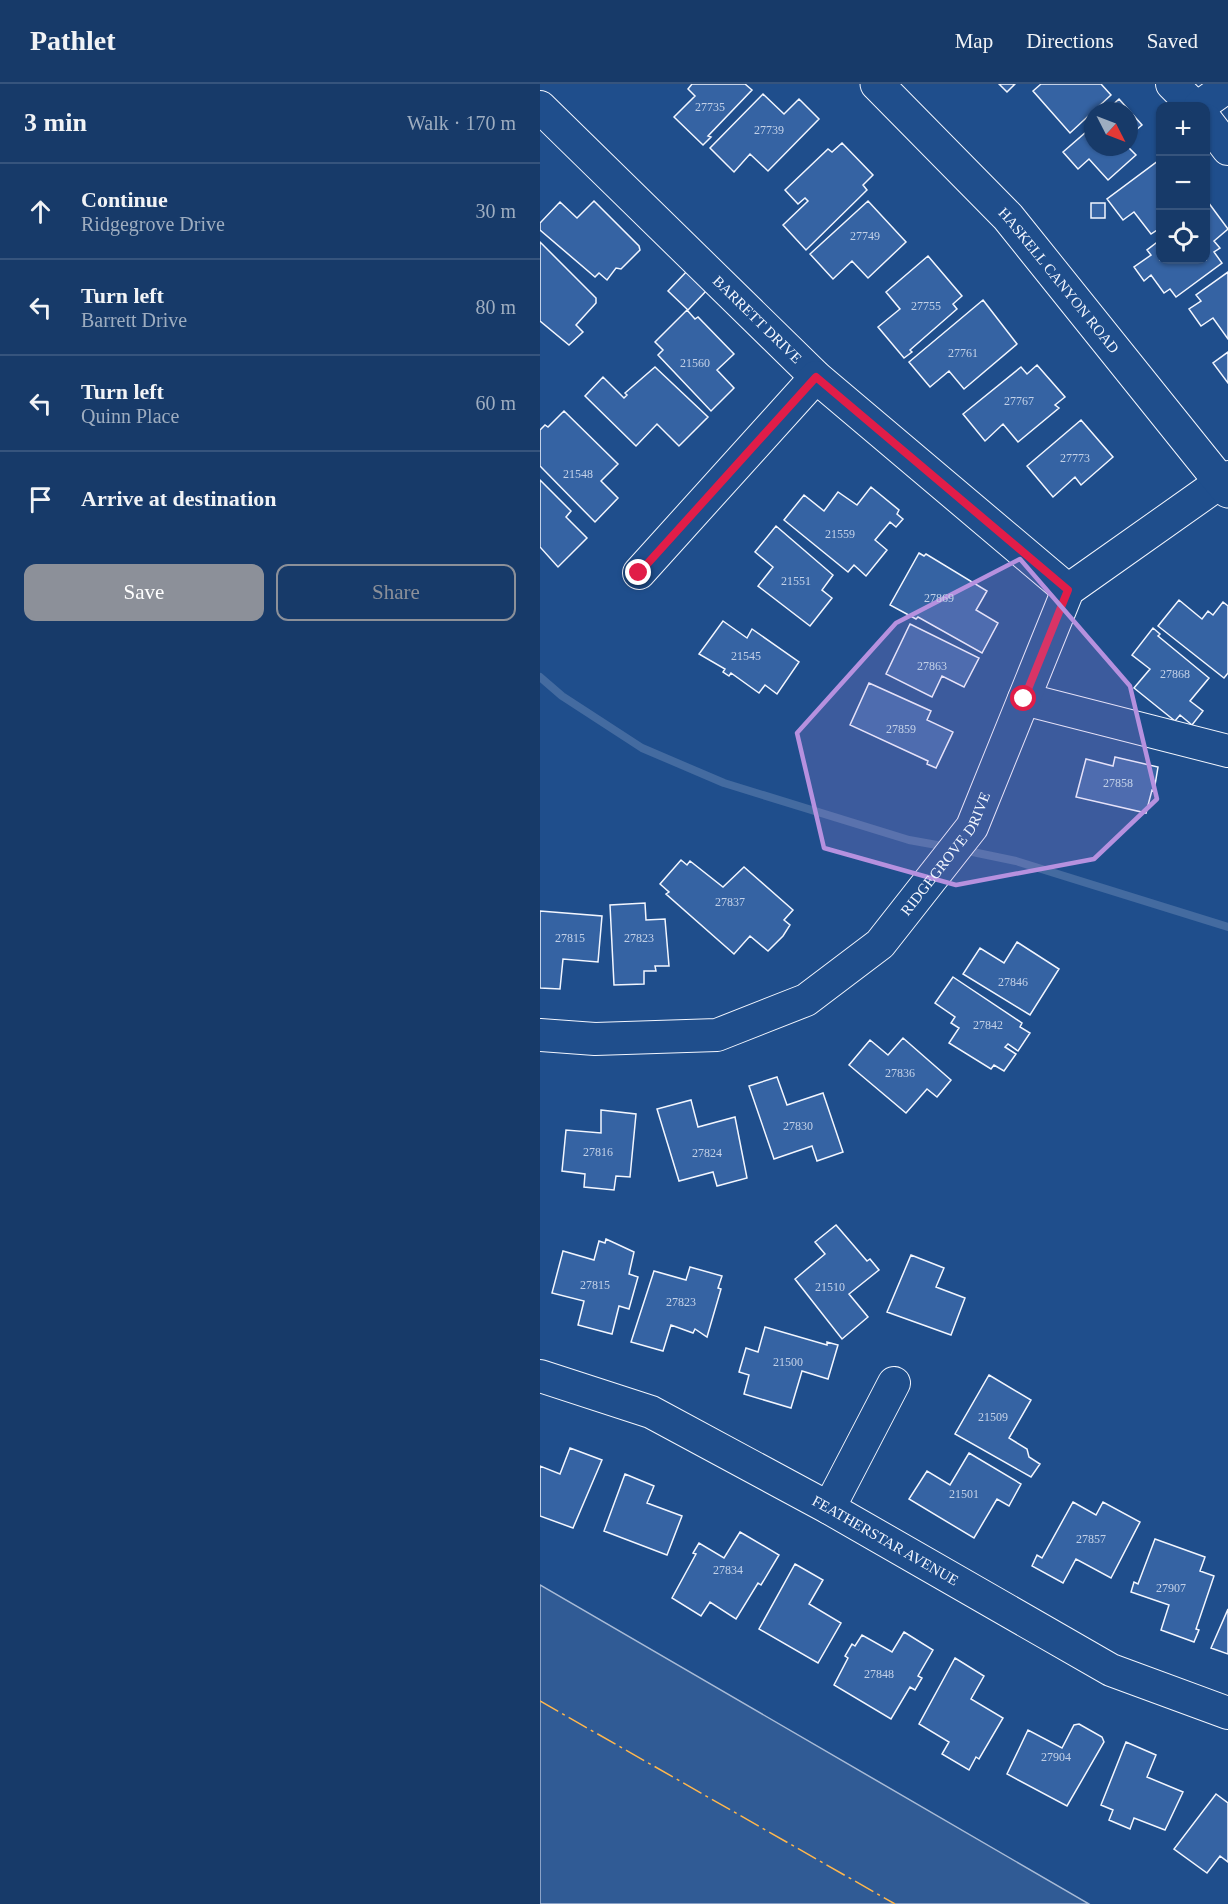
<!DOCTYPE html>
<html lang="en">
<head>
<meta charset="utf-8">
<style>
  :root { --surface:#173a69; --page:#244571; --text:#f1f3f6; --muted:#9eadc0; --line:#36547d; --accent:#8c9099 }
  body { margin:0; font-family:"Times New Roman",serif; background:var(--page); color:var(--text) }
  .controls { position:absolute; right:18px; top:18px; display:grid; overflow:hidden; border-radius:12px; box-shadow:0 2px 4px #0004 }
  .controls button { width:54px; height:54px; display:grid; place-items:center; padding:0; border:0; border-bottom:2px solid var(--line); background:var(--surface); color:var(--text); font:30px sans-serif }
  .compass { position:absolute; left:544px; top:18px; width:54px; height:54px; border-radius:50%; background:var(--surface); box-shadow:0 2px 4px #0004; rotate:132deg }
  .stop { position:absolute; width:18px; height:18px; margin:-14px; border:4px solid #e11d48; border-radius:50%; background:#fff }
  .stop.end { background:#e11d48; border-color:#fff; box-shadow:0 2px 6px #0008 }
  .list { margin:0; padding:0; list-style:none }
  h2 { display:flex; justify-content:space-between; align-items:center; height:78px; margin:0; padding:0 24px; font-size:26px }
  h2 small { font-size:20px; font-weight:400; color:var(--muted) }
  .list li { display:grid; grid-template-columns:39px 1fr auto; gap:18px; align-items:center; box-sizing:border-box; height:96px; padding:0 24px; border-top:2px solid var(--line) }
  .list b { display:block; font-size:22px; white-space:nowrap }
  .list p { margin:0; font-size:20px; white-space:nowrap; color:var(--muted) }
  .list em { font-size:20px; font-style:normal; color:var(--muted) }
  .actions { display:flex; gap:12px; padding:18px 24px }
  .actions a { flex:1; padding:14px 0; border:2px solid var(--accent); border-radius:12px; text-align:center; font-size:21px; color:var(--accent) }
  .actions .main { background:var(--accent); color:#fff }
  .icon { flex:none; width:33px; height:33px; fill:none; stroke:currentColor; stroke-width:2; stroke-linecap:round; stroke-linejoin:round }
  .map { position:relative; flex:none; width:688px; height:1820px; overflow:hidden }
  header { display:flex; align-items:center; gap:36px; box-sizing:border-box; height:84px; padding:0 30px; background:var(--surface); border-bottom:2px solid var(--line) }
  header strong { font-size:28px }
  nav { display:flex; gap:33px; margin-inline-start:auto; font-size:21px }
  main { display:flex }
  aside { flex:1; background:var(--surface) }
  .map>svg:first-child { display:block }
</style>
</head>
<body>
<header>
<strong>Pathlet</strong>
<nav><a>Map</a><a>Directions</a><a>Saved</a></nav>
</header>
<main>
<aside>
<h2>3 min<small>Walk · 170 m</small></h2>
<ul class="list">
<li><svg class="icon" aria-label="ahead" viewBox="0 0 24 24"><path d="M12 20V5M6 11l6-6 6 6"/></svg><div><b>Continue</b><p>Ridgegrove Drive</p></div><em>30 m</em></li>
<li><svg class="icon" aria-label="left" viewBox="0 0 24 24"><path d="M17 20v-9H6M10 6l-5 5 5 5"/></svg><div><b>Turn left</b><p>Barrett Drive</p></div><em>80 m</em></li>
<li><svg class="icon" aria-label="left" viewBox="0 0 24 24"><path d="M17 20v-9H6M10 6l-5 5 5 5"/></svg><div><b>Turn left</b><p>Quinn Place</p></div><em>60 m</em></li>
<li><svg class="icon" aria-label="arrive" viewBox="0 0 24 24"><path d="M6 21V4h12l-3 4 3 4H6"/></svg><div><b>Arrive at destination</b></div></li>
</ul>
<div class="actions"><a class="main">Save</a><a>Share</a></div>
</aside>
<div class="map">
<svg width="688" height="1820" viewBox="0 0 688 1820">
  <rect width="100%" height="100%" fill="#1f4e8c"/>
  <!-- built -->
  <path fill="#305b95" stroke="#a8bbd7" stroke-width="1.5" d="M0 1501 549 1820H0Z"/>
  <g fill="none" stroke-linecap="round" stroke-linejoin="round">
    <!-- stream -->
    <path stroke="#446ba0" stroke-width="8" d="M0 593 22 612 102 664 184 699 369 756 408 763
      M423 766 476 777 688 843"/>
  </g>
  <!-- building -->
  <path fill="#3563a3" stroke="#f2f6ff" stroke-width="1.5" d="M152 0H205L212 6 168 52 171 53 163 61 134 33 155 12 148 5Z
    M459 0H475L467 8Z
    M501 0H561L571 11 530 49 493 7Z
    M223 10 244 30 259 15 279 35 228 87 210 70 194 88 170 64Z
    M579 15 602 41 589 52V27H566Z
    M553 42V63H588L596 71 568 96 549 75 538 85 523 68Z
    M302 59 333 91 323 101 327 106 266 166 243 141 268 117 265 114 258 120 245 106 288 65 292 68Z
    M618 77 620 81V144L611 150 594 128 583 136 567 115Z
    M54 117 99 162 100 166 81 185 76 184 67 196 59 189 55 193 0 146V139L20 118 37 134Z
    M328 117 366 158 328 194 312 177 293 195 270 170Z
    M668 118 688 145 674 157 680 164 674 168 682 179 636 213 630 205 624 209 611 191 604 197 594 183 611 171 607 166 620 156V176H666V120Z
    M551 119H565V134H551Z
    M0 158 56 214V219L36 241 43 248 29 261 0 237Z
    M388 172 422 212 413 220 417 225 370 266 372 268 364 274 338 243 360 225 346 208Z
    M148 186 168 205 148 226 128 207Z
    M688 188V255L673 234 661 242 649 225 661 217 656 211Z
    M443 216 477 260 424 305 409 287 390 303 369 278Z
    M147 226 155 235 158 233 194 270 177 286 194 304 171 327 118 271 123 266 115 258Z
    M688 268V299L673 279Z
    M497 281 525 313 515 321 519 324 478 358 463 340 445 357 423 330 481 283 487 290Z
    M115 283 168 333 139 362 117 340 96 362 45 312 63 293 84 314 87 311 85 309Z
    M24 327 78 380 61 397 78 414 55 438 0 382V346L5 341 8 343Z
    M541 336 573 373 541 401 535 393 513 413 487 382Z
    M0 396 31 427 26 433 47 454 18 483 0 463Z
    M331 403 359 426 357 430 363 435 356 443 350 438 335 456 347 466 326 492 314 481 308 488 244 436 264 411 284 427 298 408 317 421Z
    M236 442 293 491 282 506 292 514 270 542 218 502 233 483 215 468Z
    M379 469 384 472 386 470 447 507 436 526 458 539 442 569 378 533 376 535 350 521Z
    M639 516 662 535 668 527 673 531 683 518 688 522V589L684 594 618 542Z
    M183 537 207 554 212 545 259 578 237 610 225 601 219 609 191 589 189 592 183 588 185 585 159 570Z
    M370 540 439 574 424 603 402 592 392 613 346 590Z
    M613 544 620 550 618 552 669 594 650 617 663 627 652 641 640 631 635 637 594 604 610 585 592 571Z
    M329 599 391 627 387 636 413 648 396 684 387 680 388 677 310 641Z
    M575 673 618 683 614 707 612 706 606 729 536 713 546 675 573 682Z
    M141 776 147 781 150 777 183 803 204 783 253 826 244 836 250 841 243 852 228 867 210 852 194 870 126 810 129 808 120 800Z
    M105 819 106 836 125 835 129 882H115L116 887H104V900L74 901 70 821Z
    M0 827 62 832 58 878 23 875 20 905 0 904Z
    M477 858 519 885 490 931 423 890 440 864 464 879Z
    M413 893 482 939 480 943 490 949 478 967 468 960 465 963 476 970 464 987 454 981 451 985 409 959 419 944 411 939 415 933 395 919Z
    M363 954 411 996 397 1013 387 1005 366 1029 309 981 330 956 348 971Z
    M237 993 247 1021 283 1009 303 1068 277 1077 272 1062 234 1075 209 1002Z
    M151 1016 158 1043 195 1033 207 1094 177 1102 173 1088 139 1097 117 1025Z
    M61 1026 96 1030 90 1093 76 1092 74 1106 44 1103 45 1090 22 1087 26 1046 61 1049Z
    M296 1141 327 1177 330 1175 339 1186 309 1210 328 1233 302 1255 255 1195 285 1170 275 1158Z
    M66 1155 94 1168 89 1190 98 1193 89 1225 79 1222 72 1250 38 1241 44 1217 12 1209 23 1167 54 1176 59 1157 65 1159Z
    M371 1171 404 1184 396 1203 425 1214 411 1251 347 1228Z
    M150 1183 182 1192 178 1204 181 1205 167 1253 155 1245 153 1249 131 1241 123 1267 91 1258 114 1187 146 1196Z
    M225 1243 287 1261V1258L298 1261 288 1295 262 1287 251 1324 204 1310 209 1291 199 1288 206 1264 218 1268Z
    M449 1291 491 1316 469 1354 487 1365 489 1373 500 1380 491 1393 415 1350Z
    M30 1364 62 1376 33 1444 0 1432V1382L20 1390Z
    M429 1369 481 1400 469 1422 457 1415 434 1454 369 1415 387 1387 410 1401Z
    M85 1390 114 1402 107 1419 142 1432 127 1471 64 1447Z
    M533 1418 556 1431 563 1418 600 1438 571 1494 536 1475 523 1499 492 1482 497 1471 502 1474Z
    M200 1448 239 1471 221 1501 218 1499 196 1535 170 1518 161 1532 132 1514 156 1470 153 1469 159 1459 184 1474Z
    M615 1455 665 1473 660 1487 674 1492 656 1545 659 1546 654 1558 621 1546 629 1521 591 1508 594 1498 598 1500Z
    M255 1480 283 1496 269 1520 301 1539 278 1579 219 1545Z
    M688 1525V1570L671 1564Z
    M364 1548 393 1566 378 1592 382 1594 375 1606 370 1603 351 1635 294 1601 308 1574 305 1572 312 1560 315 1562 322 1551 352 1568Z
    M415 1574 444 1592 431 1615 463 1634 439 1675 436 1673 429 1686 402 1670 409 1658 379 1640Z
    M539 1640 562 1653 564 1658 527 1722 467 1690 488 1646 522 1664 534 1641Z
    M586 1658 616 1671 607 1693 643 1708 625 1746 594 1734 590 1745 569 1736 573 1726 561 1721Z
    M676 1710 688 1719V1778L680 1772 667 1789 634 1765Z"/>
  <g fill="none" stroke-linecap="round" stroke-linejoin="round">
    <!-- minor casing -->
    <g stroke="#f2f6ff" stroke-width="34">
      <g id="minor">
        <path d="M632 0 654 22"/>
        <path d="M660 22 688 2"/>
        <path id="s1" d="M0 23 276 293 528 506"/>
        <path d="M666 36 688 65"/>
        <path d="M99 489 276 293"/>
        <path d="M484 615 688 667"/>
        <path id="s2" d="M0 951 55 955 177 951 266 916 340 860 432 743 528 506 688 393"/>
        <path id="s3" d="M0 1292 111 1328 289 1424 571 1586 688 1629"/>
        <path d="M289 1424 354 1299"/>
      </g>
    </g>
    <!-- major casing -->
    <g stroke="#f2f6ff" stroke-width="35">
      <g id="major">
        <path id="s4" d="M337 0 468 133 688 407"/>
      </g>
    </g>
    <!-- minor -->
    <use href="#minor" stroke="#1f4e8c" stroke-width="32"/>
    <!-- major -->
    <use href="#major" stroke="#1f4e8c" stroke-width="33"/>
    <!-- power -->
    <path stroke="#ffb74d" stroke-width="1.5" stroke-dasharray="21 4.5 3 4.5" stroke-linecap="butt" d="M0 1617 355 1820"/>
  </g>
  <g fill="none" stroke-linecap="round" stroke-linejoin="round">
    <!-- route -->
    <path stroke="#e11d48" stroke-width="8" d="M99 489 276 293 528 506 484 615"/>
  </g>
  <!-- marked area -->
  <path fill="#b691df" fill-opacity="0.2" stroke="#b691df" stroke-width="4.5" stroke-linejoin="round" d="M480 475 590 602 617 715 554 775 416 801 284 764 257 649 356 539Z"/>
  <g text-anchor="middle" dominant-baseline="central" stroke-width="4.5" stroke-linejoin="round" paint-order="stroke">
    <!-- number labels -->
    <g font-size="12" fill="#c3d1e8">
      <text x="170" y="23">27735</text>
      <text x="229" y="46">27739</text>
      <text x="325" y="152">27749</text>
      <text x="386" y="222">27755</text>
      <text x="423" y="269">27761</text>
      <text x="155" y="279">21560</text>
      <text x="479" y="317">27767</text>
      <text x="535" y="374">27773</text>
      <text x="38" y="390">21548</text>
      <text x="300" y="450">21559</text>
      <text x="256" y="497">21551</text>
      <text x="399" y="514">27869</text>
      <text x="206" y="572">21545</text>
      <text x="392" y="582">27863</text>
      <text x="635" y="590">27868</text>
      <text x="361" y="645">27859</text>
      <text x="578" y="699">27858</text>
      <text x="190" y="818">27837</text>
      <text x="30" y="854">27815</text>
      <text x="99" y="854">27823</text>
      <text x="473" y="898">27846</text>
      <text x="448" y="941">27842</text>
      <text x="360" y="989">27836</text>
      <text x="258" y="1042">27830</text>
      <text x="58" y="1068">27816</text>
      <text x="167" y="1069">27824</text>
      <text x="55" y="1201">27815</text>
      <text x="290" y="1203">21510</text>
      <text x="141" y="1218">27823</text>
      <text x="248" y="1278">21500</text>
      <text x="453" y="1333">21509</text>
      <text x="424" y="1410">21501</text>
      <text x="551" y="1455">27857</text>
      <text x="188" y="1486">27834</text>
      <text x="631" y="1504">27907</text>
      <text x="339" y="1590">27848</text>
      <text x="516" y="1673">27904</text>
    </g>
    <!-- street labels -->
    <g font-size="15" fill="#f2f6ff" stroke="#1f4e8c">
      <text stroke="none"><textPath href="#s4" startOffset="268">HASKELL CANYON ROAD</textPath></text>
      <text stroke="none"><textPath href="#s1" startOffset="304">BARRETT DRIVE</textPath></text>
      <text stroke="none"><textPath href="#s2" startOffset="478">RIDGEGROVE DRIVE</textPath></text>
      <text stroke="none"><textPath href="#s3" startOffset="384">FEATHERSTAR AVENUE</textPath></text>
    </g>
  </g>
</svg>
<div class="controls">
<button>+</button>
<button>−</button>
<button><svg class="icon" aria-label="locate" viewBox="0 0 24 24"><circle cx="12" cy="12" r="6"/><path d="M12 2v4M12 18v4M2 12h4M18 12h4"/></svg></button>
</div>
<svg class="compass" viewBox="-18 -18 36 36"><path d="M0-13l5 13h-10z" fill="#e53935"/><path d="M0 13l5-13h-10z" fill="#9eadc0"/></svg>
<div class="stop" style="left:484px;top:615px"></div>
<div class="stop end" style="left:99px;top:489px"></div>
</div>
</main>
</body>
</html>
